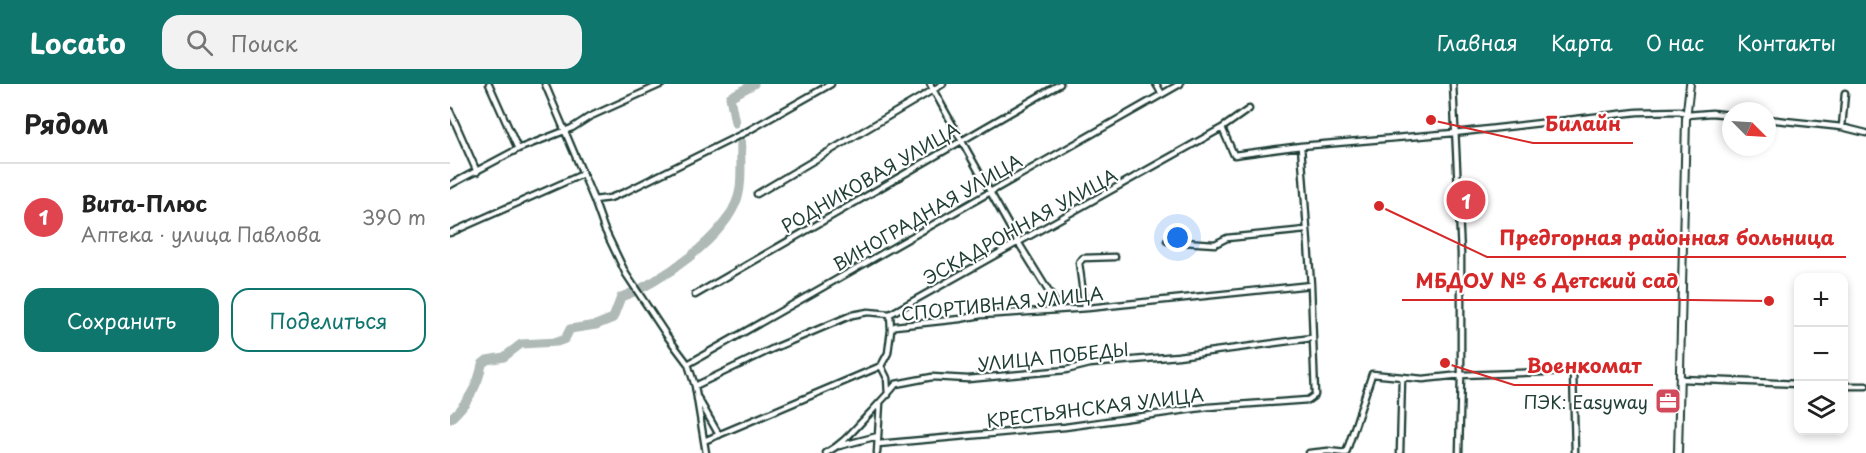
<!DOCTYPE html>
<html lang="ru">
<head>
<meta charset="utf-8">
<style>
  :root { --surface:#fff; --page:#f2f2f2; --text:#222; --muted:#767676; --line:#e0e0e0; --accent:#0f766e }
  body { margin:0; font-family:"Playpen Sans",sans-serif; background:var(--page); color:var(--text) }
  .controls { position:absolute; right:18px; bottom:18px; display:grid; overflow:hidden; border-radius:12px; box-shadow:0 3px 9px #0003 }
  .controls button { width:54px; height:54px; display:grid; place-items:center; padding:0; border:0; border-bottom:2px solid var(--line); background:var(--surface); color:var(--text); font:30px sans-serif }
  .compass { position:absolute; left:1272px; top:18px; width:54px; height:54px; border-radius:50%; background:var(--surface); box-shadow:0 3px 9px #0003; rotate:114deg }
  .you { position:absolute; left:728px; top:154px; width:21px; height:21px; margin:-15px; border:4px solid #fff; border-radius:50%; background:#1a73e8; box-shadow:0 0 0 9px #1a73e833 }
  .badge { display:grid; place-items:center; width:39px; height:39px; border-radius:50%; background:var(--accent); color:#fff; font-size:20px; font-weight:700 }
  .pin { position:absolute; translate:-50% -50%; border:3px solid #fff; box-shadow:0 2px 6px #0006 }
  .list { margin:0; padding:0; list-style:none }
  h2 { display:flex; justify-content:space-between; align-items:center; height:78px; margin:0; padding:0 24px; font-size:26px }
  h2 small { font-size:20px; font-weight:400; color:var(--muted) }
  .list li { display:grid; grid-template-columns:39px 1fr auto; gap:18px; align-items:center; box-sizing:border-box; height:108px; padding:0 24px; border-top:2px solid var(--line) }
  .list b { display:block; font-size:22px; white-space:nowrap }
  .list p { margin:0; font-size:20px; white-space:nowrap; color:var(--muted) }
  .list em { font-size:20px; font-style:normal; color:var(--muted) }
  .actions { display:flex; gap:12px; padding:18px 24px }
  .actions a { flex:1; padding:14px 0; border:2px solid var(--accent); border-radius:18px; text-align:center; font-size:21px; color:var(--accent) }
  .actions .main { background:var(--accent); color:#fff }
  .icon { flex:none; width:33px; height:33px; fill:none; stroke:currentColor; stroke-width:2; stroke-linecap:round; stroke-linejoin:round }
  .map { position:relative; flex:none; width:1416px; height:369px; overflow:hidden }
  header { display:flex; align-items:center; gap:36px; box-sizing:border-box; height:84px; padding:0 30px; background:var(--accent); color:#fff }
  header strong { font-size:28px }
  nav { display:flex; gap:33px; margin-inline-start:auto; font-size:21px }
  .search { width:420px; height:54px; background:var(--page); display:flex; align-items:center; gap:15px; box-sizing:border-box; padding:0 21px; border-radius:18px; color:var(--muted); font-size:22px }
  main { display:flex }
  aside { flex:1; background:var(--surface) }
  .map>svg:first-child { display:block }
</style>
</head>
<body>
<header>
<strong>Locato</strong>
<div class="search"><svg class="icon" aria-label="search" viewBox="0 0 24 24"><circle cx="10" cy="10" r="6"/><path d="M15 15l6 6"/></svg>Поиск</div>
<nav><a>Главная</a><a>Карта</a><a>О нас</a><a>Контакты</a></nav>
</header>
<main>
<aside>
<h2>Рядом<small></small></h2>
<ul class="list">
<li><span class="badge" style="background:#e0444e">1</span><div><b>Вита-Плюс</b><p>Аптека · улица Павлова</p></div><em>390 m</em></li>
</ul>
<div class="actions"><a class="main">Сохранить</a><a>Поделиться</a></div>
</aside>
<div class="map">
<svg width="1416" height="369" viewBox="0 0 1416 369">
  <rect width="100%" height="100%" fill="#fff"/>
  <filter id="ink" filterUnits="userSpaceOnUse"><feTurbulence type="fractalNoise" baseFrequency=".0167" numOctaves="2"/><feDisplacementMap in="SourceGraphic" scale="12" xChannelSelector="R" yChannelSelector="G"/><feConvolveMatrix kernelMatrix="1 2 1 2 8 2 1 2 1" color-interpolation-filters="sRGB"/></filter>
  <g filter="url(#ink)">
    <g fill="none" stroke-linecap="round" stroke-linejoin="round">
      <!-- river -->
      <path stroke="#afbab7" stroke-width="9" d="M285 39 280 13 304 0
        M0 335C16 321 29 301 32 280L37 276 54 273 71 260 107 258 115 255 120 245 146 241 163 234 171 213C209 200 276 153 288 113 293 99 290 74 291 58"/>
      <!-- minor casing -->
      <g stroke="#1f3d34" stroke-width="9">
        <path id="minor" d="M39 0 68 65
          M95 0 144 116 160 114 175 108 296 48 381 0
          M480 0 568 158 610 226
          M706 0 712 10
          M1003 0 1011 170V291L1009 369
          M0 27 27 88
          M1317 35 1392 43 1416 49
          M1392 43 1395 9
          M772 44 799 25
          M0 101 68 65 122 44 139 33 212 0
          M307 110 493 0
          M144 116 154 144 176 190 217 252 238 280 245 302 256 369
          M0 149 133 90
          M717 157 765 160 777 154 856 146
          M245 211 610 0
          M635 224 629 179 633 174 665 173
          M440 230 441 246
          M238 280 730 0
          M431 282 437 294 438 311
          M1231 295 1348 300
          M245 302 322 265 402 231 418 228 440 230 772 44 784 71 851 62 1004 49 1187 28 1230 27 1237 31 1262 29 1281 31
          M1394 302H1416
          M248 314 269 351
          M254 357 431 282 438 269 441 246 445 242 510 235 531 231 638 224 861 201
          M428 360 615 343 758 323 858 316 865 311 861 201 851 62
          M389 362 428 352
          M376 369C395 359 406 343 421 328 430 318 438 310 446 300L482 293 518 295 616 286 640 280 728 272 862 254
          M427 369 430 319
          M859 369 878 367 896 369 922 290 973 295 1011 291 1123 287 1125 369
          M950 369 952 294"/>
      </g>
      <!-- tertiary casing -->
      <g stroke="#1f3d34" stroke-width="10">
        <path id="tertiary" d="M1228 369 1236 35 1240 0"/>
      </g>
      <!-- minor -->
      <use href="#minor" stroke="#fff" stroke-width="4.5"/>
      <!-- tertiary -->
      <use href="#tertiary" stroke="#fff" stroke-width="6"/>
    </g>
  </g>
  <!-- icons -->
  <defs>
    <g id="office-square" transform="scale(1.35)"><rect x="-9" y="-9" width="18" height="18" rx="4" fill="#d1495b" stroke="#fff"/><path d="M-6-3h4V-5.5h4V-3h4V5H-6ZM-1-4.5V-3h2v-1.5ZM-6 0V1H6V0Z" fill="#fff"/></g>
  </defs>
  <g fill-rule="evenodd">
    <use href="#office-square" x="1218" y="317"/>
  </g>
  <g text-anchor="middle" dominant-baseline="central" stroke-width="4.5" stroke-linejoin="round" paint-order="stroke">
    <!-- street labels -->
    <g font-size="18" fill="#1f3d34" stroke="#fff">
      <text transform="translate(420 93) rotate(-30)">РОДНИКОВАЯ УЛИЦА</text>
      <text transform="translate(477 128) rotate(-30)">ВИНОГРАДНАЯ УЛИЦА</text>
      <text transform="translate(570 142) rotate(-29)">ЭСКАДРОННАЯ УЛИЦА</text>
      <text transform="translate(552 219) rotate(-6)">СПОРТИВНАЯ УЛИЦА</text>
      <text transform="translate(603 272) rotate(-6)">УЛИЦА ПОБЕДЫ</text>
      <text transform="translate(645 323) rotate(-7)">КРЕСТЬЯНСКАЯ УЛИЦА</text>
    </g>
    <!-- poi labels -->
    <g font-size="18" fill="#1f3d34" stroke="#fff" text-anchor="end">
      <text x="1198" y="317">ПЭК: Easyway</text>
    </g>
  </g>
  <!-- callouts -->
  <path fill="none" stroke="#d62828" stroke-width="2" d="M981 36L1083 59H1183M929 122L1037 173H1396M1319 217L1241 216H952M995 279L1064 301H1203"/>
  <g fill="#d62828" stroke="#fff" stroke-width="2">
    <circle cx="981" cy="36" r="6"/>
    <circle cx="929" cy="122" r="6"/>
    <circle cx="1319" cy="217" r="6"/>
    <circle cx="995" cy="279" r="6"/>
  </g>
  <g font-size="20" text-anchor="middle" font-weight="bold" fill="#d62828" stroke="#fff" stroke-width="4.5" stroke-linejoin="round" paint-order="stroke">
    <text x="1133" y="47">Билайн</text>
    <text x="1217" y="161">Предгорная районная больница</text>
    <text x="1097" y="204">МБДОУ № 6 Детский сад</text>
    <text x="1134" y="289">Военкомат</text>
  </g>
</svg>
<div class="controls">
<button>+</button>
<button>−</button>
<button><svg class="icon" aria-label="layers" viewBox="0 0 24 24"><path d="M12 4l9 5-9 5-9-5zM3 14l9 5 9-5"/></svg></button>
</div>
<svg class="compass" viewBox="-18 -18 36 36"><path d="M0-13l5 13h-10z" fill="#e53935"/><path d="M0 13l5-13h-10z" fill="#767676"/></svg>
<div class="you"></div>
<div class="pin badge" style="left:1016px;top:116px;background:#e0444e">1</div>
</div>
</main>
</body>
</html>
